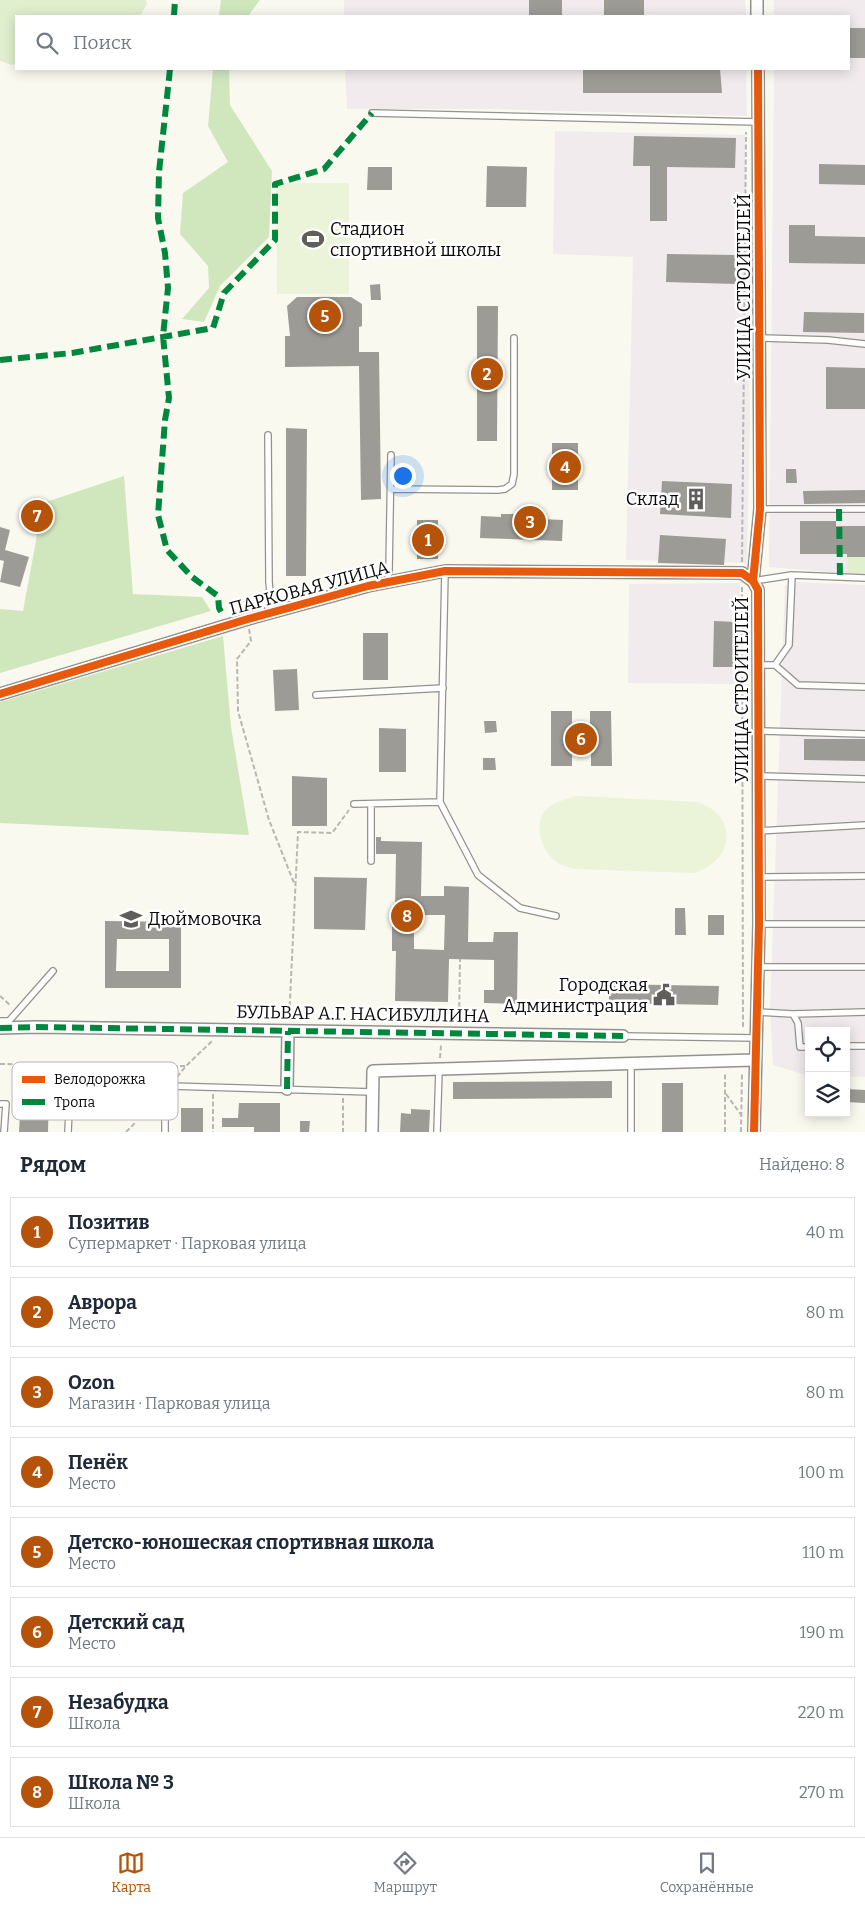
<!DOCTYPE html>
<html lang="ru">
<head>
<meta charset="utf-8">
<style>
  :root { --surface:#fff; --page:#f2f2f3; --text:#1f2937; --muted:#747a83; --line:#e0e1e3; --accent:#b45309 }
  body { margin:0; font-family:Bitter,serif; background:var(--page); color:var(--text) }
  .controls { position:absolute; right:15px; bottom:15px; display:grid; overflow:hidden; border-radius:0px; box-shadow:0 2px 12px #0003 }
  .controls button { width:45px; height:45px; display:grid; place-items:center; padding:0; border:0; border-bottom:1px solid var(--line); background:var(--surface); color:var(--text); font:25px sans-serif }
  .you { position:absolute; left:402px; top:475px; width:18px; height:18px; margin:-12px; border:4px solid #fff; border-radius:50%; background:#1a73e8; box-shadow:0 0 0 8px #1a73e833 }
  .badge { display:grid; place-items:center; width:32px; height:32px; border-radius:50%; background:var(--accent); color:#fff; font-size:16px; font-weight:700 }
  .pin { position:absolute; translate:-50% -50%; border:2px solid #fff; box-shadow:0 1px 5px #0006 }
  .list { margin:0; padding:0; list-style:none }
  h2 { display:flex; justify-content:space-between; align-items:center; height:65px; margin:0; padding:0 20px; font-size:21px }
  h2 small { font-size:16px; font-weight:400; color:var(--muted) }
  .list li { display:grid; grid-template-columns:32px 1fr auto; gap:15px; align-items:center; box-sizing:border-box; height:70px; margin:0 10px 10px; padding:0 10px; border:1px solid var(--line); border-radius:0px }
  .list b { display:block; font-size:19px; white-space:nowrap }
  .list p { margin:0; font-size:16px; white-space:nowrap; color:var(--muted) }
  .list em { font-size:16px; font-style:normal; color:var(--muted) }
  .icon { flex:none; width:28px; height:28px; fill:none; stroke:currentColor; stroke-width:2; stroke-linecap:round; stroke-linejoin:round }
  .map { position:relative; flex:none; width:865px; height:1132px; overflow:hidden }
  .search { position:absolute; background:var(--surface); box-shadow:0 2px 12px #0003; left:15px; right:15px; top:15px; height:55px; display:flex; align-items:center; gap:12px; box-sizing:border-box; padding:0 18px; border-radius:0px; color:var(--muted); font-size:19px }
  .sheet { height:705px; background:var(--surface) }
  nav { display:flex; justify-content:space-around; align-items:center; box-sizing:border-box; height:70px; border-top:1px solid var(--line); background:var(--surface); font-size:14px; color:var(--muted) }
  nav a { display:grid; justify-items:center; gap:2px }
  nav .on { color:var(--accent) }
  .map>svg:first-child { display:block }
</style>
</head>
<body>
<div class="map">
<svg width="865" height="1132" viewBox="0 0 865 1132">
  <rect width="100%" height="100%" fill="#faf9ef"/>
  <!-- industrial -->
  <path fill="#f1ebed" d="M344 0H745L746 16H344Z
    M774 0H865V575L769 567 774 69H849V16H774Z
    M345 69H746L747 116 491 109H347Z
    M555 131 745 135 750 426 747 563 626 560 633 257 553 254Z
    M797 582 865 585V1077H846V1031H809V1076L773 1065 770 1009 785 585H796Z
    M740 583 739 684 628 683 629 584Z"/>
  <!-- green -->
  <path fill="#e0f0cf" d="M0 0H146L147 4 140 16H16V64L12 65 0 61Z
    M847 557H865V578H847Z"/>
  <!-- forest -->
  <path fill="#d0e7be" d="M221 0H260L248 16H219Z
    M213 69H229L230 105 272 171 269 237 220 286 204 322 182 319 209 288 208 266 180 234 183 193 228 162 208 126Z
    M124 476 133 594 202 597 211 611 0 673V609L23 611 43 503Z
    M223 636 231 727 249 835 0 823V702Z"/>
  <!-- pitch -->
  <path fill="#ebf4d9" d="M276 183H349V294H277Z
    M579 796 697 802C739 815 735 862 693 873L574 869C569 867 564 866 559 864 544 855 533 828 544 812 552 802 568 798 579 796Z"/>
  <!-- building -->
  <path fill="#9c9b95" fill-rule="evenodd" d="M529 0H562V16H529Z
    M604 0H644V16H604Z
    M849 28H865V58H849Z
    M583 69H720L722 93H583Z
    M634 136 736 138 735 168 667 167V221H650V166H633Z
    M819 164 865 165V185L819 184Z
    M487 166 527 167 526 207H486Z
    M368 167H392V190H367Z
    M789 225H815V236L865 237V264L789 263Z
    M667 254 736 255V284L666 282Z
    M380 284 381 300H371L370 285Z
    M297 297H351L362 304V326L359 327V352H379L381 499 361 500 359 366 285 367V336H290L287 306Z
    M477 306H498L497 441H477Z
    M804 312 864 313V333L803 332Z
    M826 367 865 368V409H826Z
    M286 428 307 429 306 576H286Z
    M552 443H578V490H552Z
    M786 469H796L797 483H786Z
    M662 481 732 484 731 518 660 514Z
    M865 490V503L804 504 803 491Z
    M501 514H517V518L563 520 562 541 480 538 481 516 501 517Z
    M417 520H438V559H417Z
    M800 521H836V526H865V557H847V554H800Z
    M0 527 10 530 5 550 29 557 20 587 0 582 4 561 0 560Z
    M660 535 726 539 724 565 658 563Z
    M714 621 735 622 734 667H713Z
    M363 633H388V680H363Z
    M297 669 299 710 275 711 273 670Z
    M551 711H572V731H590V711H611L612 766H591V746H572V766H551Z
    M484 721H496L497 732 485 733Z
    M379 728 406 729V772H379Z
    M804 739H865V761L804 760Z
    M483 758H495L496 770H483Z
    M292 776 327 778V826H292Z
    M376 837H381V841L422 842 421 896H444V886L469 887 468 942H493L494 932H518L517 1004 484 1003V990H494V960L449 959 448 1002 395 1001 396 951H392V913H395L396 854H376ZM414 915H445L444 950 414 949Z
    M314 877 367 878 365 930 314 929Z
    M675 908H685L686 935H675Z
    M708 915H724V935H708Z
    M105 921 181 922V988H105ZM117 939H169V971H116Z
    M609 984 719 986 718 1005 609 1003Z
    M612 1081V1098L453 1099V1082Z
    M662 1083H683V1132H662Z
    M846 1089 865 1090V1103L846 1102Z
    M29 1094 49 1095 48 1132H19L21 1098H29Z
    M239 1103H280V1132H254V1127H222V1118H238Z
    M181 1108H203V1132H181Z
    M411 1109 430 1110 429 1132H400L401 1113 411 1114Z
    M300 1121H310L309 1132H300Z"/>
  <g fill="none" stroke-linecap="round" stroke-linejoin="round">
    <!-- lane casing -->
    <g stroke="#93928e" stroke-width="8">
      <path id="lane" d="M372 113 758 122
        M759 338 828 340 865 344
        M268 435 269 582 272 612
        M391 489 498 490 505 489 512 484 514 474V338
        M760 509H865
        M445 571 440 802 478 875 520 908 556 916
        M753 581 792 575 865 578
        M387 582 389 571 391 455
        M759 665H775L789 645 792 575
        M775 665 798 685 865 687
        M316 695 443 688
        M758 731 865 734
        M758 776 865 779
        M354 804 440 802
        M758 831 865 825
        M371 861V804
        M759 877 865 876
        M759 924H865
        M757 967H865
        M756 1012 793 1014 798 1023 800 1047H809
        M793 1014 865 1012
        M0 1021H9L53 971
        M623 1036 756 1038
        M846 1046H865
        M631 1064V1132
        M169 1086 372 1092
        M0 1104H6L4 1132
        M68 1132 69 1111 142 1115 165 1113V1132
        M437 1132 439 1070"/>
    </g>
    <!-- street casing -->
    <g stroke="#93928e" stroke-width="14">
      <path id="street" d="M757 0V16
        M753 581 760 509 758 69
        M0 694 248 619 368 586 445 571 742 573 753 581 758 590 759 924 754 1132
        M0 1028 36 1027 623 1036
        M287 1089 288 1031
        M372 1132 373 1071 754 1060"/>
    </g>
    <!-- path -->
    <path stroke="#b7b7b5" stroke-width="2" stroke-dasharray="5 2.5" stroke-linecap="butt" d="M742 562 746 132
      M742 587 743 1029
      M249 608 261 592
      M249 629 251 641 237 659 238 711 269 820 294 883
      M0 996 11 1006
      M289 1021 298 832 332 833 349 810
      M459 1022 460 959
      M440 1058 441 1045
      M0 1064 186 1066
      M177 1077 186 1066 212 1041
      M213 1094V1132
      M726 1094 742 1116
      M343 1098V1132
      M152 1105 164 1092
      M126 1132 135 1123
      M725 1132V1072
      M741 1132 742 1072"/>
    <!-- lane -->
    <use href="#lane" stroke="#fefefd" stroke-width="5.5"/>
    <!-- street -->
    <use href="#street" stroke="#fefefd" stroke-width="11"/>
    <!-- quiet -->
    <path stroke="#00873e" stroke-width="6" stroke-dasharray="12 6" stroke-linecap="butt" d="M174 16 175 0
      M170 69 159 172 158 218 165 253 168 288 163 336 169 398 165 420 158 515 167 550 192 577 218 596 219 608 224 617
      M0 360 72 353 213 328 224 293 275 240V184L324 169 372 113
      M839 509 840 577
      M0 1028 36 1027 623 1036
      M287 1089 288 1031"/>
    <!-- cycleway casing -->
    <g stroke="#fff" stroke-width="11">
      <path id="cycleway" d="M753 581 760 509 758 69
        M0 694 248 619 368 586 445 571 742 573 753 581 758 590 759 924 754 1132"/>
    </g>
    <!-- cycleway -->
    <use href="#cycleway" stroke="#e8590c" stroke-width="8"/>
  </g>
  <!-- icons -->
  <defs>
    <g id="stadium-bare" transform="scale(1.725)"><path d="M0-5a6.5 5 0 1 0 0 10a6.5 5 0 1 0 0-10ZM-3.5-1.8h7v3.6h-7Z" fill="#5f5e5b" stroke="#fff" stroke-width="2.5" paint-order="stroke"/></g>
    <g id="building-bare" transform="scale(1.725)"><path d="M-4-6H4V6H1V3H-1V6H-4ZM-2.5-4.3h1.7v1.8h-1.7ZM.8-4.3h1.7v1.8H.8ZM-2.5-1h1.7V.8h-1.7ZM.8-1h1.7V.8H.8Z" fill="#5f5e5b" stroke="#fff" stroke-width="2.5" paint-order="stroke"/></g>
    <g id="school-bare" transform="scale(1.725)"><path d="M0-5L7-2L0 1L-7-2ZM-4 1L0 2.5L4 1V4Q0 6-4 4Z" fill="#5f5e5b" stroke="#fff" stroke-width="2.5" paint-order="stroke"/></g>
    <g id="civic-bare" transform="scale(1.725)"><path d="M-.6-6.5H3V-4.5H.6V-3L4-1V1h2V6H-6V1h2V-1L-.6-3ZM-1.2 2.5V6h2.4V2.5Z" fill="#5f5e5b" stroke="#fff" stroke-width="2.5" paint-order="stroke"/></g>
  </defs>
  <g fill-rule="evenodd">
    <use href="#stadium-bare" x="313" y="239"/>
    <use href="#building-bare" x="696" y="499"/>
    <use href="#school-bare" x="131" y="919"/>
    <use href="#civic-bare" x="664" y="995"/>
  </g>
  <g text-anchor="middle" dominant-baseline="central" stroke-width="5" stroke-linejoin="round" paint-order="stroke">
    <!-- poi labels -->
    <g font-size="18" fill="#0b0b0b" stroke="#fff" text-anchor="start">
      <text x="330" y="229">Стадион<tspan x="330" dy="21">спортивной школы</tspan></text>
      <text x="679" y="499" text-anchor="end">Склад</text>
      <text x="148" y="919">Дюймовочка</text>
      <text x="648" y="985" text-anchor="end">Городская<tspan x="648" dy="21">Администрация</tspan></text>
    </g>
    <!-- street labels -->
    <g font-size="18" fill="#0b0b0b" stroke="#fff">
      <text transform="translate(744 287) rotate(-90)">УЛИЦА СТРОИТЕЛЕЙ</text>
      <text transform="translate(309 588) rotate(-15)">ПАРКОВАЯ УЛИЦА</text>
      <text transform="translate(742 690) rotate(-90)">УЛИЦА СТРОИТЕЛЕЙ</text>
      <text transform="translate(363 1014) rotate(1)">БУЛЬВАР А.Г. НАСИБУЛЛИНА</text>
    </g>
  </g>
  <!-- legend -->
  <rect x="12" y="1062" width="166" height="58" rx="8" fill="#fff" stroke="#b6b6b6" stroke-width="1"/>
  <rect x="22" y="1076" width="23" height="7" fill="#e8590c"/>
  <rect x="22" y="1099" width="23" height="6" fill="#00873e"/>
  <g font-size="14" fill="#0b0b0b">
    <text x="54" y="1084">Велодорожка</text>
    <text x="54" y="1107">Тропа</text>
  </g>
</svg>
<div class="controls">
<button><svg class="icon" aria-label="locate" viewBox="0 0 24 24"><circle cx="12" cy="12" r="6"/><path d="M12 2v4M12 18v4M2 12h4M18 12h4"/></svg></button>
<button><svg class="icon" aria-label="layers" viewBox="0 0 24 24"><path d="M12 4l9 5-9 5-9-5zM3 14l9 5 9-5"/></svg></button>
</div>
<div class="you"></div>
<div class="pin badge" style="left:428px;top:540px">1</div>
<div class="pin badge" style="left:487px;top:374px">2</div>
<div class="pin badge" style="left:530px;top:522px">3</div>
<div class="pin badge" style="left:565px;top:467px">4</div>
<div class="pin badge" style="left:325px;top:316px">5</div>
<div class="pin badge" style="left:581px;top:739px">6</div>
<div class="pin badge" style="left:37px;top:516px">7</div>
<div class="pin badge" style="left:407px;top:916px">8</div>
<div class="search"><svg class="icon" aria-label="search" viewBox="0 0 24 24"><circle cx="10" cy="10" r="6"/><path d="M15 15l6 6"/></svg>Поиск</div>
</div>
<section class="sheet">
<h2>Рядом<small>Найдено: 8</small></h2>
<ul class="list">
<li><span class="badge">1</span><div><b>Позитив</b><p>Супермаркет · Парковая улица</p></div><em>40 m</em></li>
<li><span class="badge">2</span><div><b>Аврора</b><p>Место</p></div><em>80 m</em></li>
<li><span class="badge">3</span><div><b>Ozon</b><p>Магазин · Парковая улица</p></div><em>80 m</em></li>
<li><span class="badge">4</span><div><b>Пенёк</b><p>Место</p></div><em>100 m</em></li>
<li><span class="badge">5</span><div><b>Детско-юношеская спортивная школа</b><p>Место</p></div><em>110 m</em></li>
<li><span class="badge">6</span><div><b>Детский сад</b><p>Место</p></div><em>190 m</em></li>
<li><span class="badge">7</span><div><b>Незабудка</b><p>Школа</p></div><em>220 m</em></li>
<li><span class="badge">8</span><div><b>Школа № 3</b><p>Школа</p></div><em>270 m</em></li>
</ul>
</section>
<nav>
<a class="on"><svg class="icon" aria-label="map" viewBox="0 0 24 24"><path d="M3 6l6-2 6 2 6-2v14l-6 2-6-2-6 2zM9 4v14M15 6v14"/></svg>Карта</a>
<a><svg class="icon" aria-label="directions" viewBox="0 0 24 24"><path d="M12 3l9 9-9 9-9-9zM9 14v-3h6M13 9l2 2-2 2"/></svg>Маршрут</a>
<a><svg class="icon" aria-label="saved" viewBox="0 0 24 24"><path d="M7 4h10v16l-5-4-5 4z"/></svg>Сохранённые</a>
</nav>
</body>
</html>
